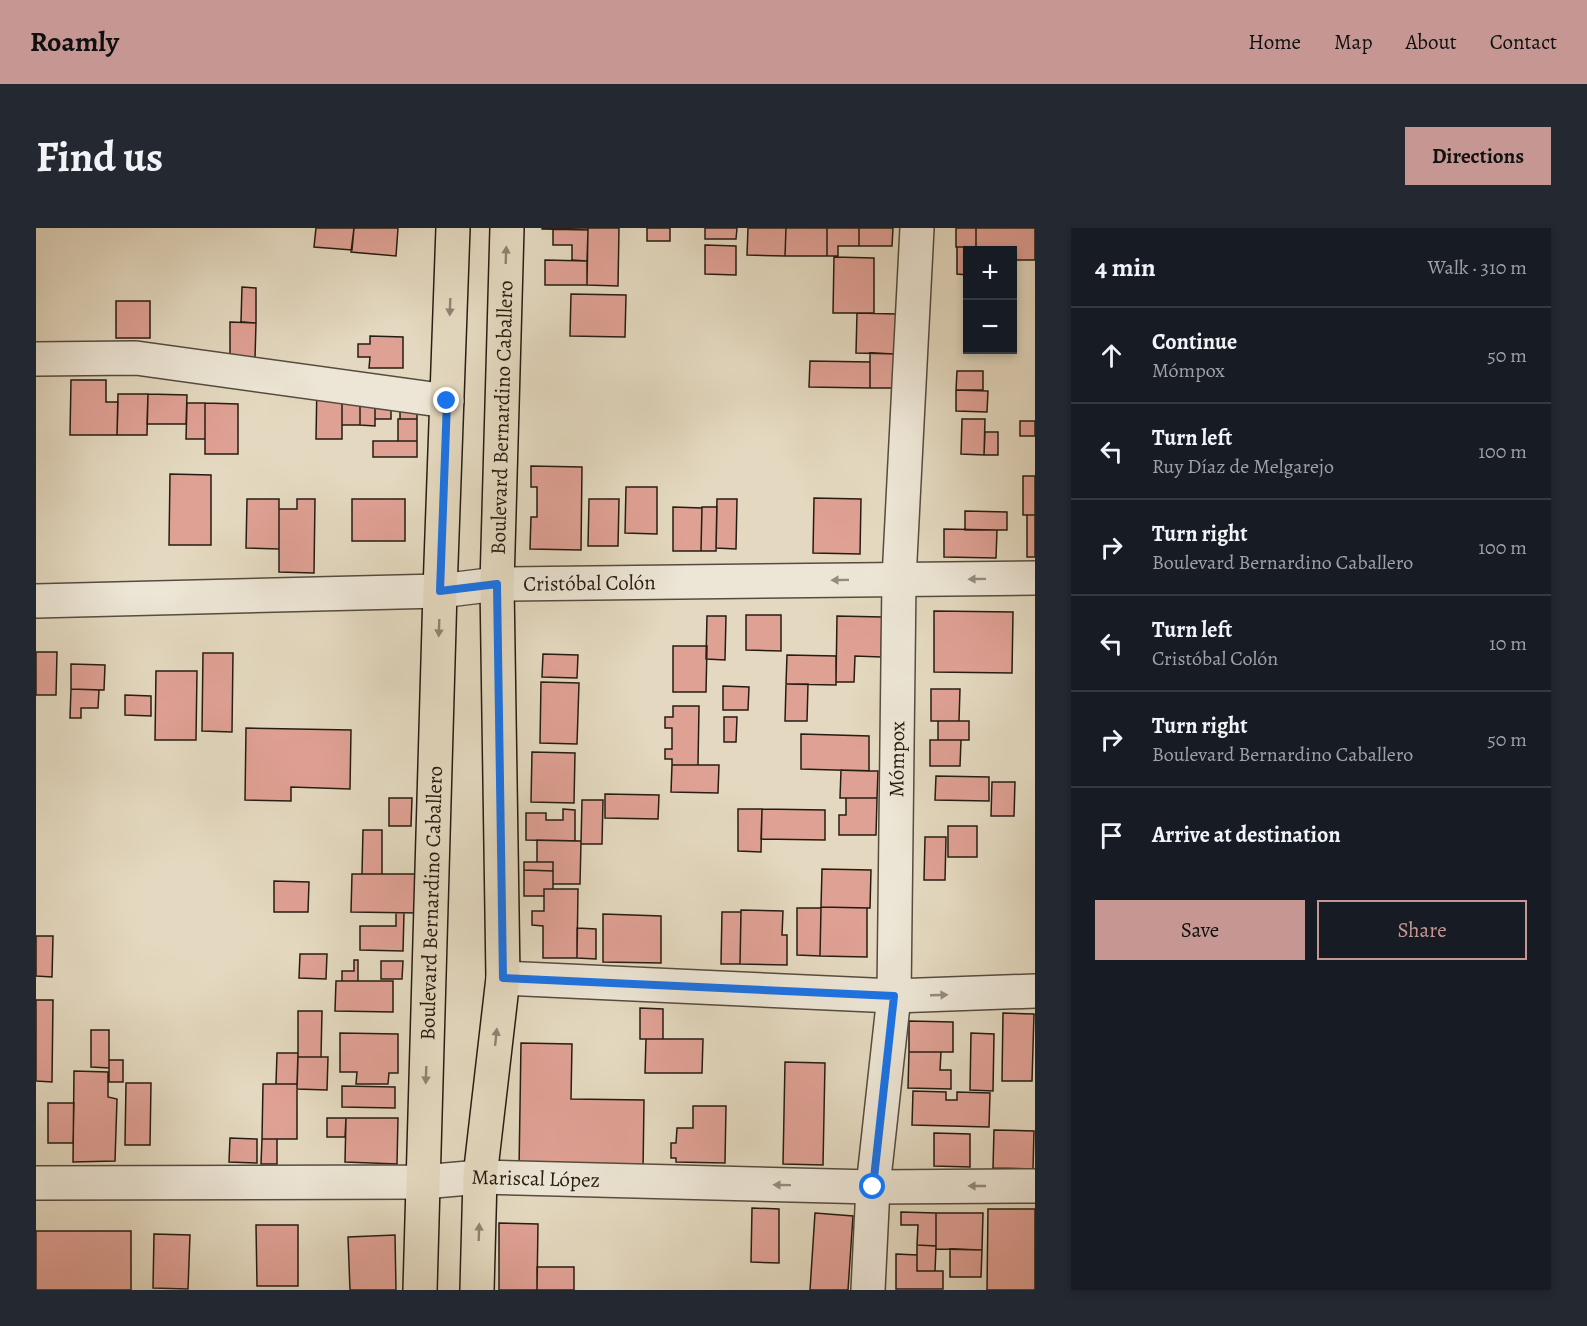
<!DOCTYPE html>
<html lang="en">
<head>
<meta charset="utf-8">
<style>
  :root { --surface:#171b24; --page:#242831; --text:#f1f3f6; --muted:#9ea1a6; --line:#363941; --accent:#c59692 }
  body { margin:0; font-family:Alegreya,serif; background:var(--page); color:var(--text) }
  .controls { position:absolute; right:18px; top:18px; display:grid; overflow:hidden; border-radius:0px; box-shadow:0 3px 9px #0003 }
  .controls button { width:54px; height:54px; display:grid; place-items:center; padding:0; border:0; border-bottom:2px solid var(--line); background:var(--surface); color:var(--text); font:30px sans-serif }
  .stop { position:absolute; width:18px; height:18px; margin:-14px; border:4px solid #1a73e8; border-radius:50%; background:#fff }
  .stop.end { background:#1a73e8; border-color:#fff; box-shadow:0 2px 6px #0008 }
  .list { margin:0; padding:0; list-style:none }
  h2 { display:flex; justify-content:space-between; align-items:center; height:78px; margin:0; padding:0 24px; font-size:26px }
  h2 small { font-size:20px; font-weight:400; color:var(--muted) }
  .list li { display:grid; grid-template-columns:39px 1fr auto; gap:18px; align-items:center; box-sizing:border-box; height:96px; padding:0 24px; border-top:2px solid var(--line) }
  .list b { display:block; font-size:22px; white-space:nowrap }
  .list p { margin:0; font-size:20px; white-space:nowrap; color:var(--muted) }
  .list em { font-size:20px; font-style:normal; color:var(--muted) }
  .actions { display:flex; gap:12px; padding:18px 24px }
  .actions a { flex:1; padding:14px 0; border:2px solid var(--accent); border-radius:0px; text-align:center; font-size:21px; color:var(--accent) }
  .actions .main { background:var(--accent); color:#111 }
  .icon { flex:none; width:33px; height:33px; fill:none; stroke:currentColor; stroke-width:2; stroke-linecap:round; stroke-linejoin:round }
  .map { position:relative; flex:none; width:999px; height:1062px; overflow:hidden; border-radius:0px }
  header { display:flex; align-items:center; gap:36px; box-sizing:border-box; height:84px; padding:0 30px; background:var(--accent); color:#111 }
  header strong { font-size:28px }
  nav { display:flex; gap:33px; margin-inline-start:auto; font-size:21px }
  .intro { display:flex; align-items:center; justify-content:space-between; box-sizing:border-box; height:144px; padding:0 36px }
  h1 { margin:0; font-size:42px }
  .button { padding:15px 27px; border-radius:0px; background:var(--accent); color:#111; font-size:21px; font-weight:700 }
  main { display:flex; gap:36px; padding:0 36px }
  aside { flex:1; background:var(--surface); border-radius:0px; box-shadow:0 3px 9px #0003 }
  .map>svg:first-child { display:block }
</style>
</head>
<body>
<header>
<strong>Roamly</strong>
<nav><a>Home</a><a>Map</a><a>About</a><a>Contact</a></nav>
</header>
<div class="intro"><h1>Find us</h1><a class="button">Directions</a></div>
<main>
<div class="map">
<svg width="999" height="1062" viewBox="0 0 999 1062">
  <rect width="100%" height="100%" fill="#e4d9c0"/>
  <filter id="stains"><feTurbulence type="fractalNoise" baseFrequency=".00333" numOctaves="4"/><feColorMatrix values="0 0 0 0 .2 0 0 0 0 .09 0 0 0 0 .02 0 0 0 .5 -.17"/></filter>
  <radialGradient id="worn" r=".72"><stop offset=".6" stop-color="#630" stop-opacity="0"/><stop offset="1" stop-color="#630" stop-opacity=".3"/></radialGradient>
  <!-- building -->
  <path fill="#e0a195" stroke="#261d12" stroke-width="1.5" d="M280 0H318L316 22 278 19Z
    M318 0H362L360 28 315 24Z
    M506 0H552V2L506 1Z
    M552 0H583L582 58 551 57Z
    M611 0H634V13H611Z
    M669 0H701L700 11H669Z
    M712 0H750L749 28 711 27Z
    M750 0H791V28H749Z
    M791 0H823V18H802V28H791Z
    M823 0H857L856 18H823Z
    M920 0H940V19H920Z
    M940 0H999V32H976V22H940Z
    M517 1 552 2 551 33 536 32V17H517Z
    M669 17 700 18V47L669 46Z
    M921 19H940V22H932V47L921 46Z
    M798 29 838 30V85H797Z
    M509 32 551 33V57H509Z
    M930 54H932V93H929Z
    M206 59 220 60V95L205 94Z
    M535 66 590 67 589 109 534 108Z
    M80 73H114V110H80Z
    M821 85 860 86V126L820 125Z
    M194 94 220 95 219 130H194Z
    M334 108 367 109V140H333L334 129H322V116H334Z
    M834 125 860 126 859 160H834Z
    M774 133 834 134V160L773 159Z
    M921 143H947V162H920Z
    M35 152H70V174H82L81 207H34Z
    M281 153H306V211H280Z
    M306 153H324V197H306Z
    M920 162 952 163 951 184 920 183Z
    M324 164H339V198L324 197Z
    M339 164H355V191H339Z
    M82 166H112L111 207H81Z
    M112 166 151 167 150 196H111Z
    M364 169H381V191H364Z
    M151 175H169V211H150Z
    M169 175 202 176V226H169Z
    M362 191H381V213H362Z
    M926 191H949L948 227 925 226Z
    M984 193H999V208H984Z
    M949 204H962V227H948Z
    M337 213H381V229H337Z
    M495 238 546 239 545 322 494 321 495 289H501V259H495Z
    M134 246 175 247V317H133Z
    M987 248H999V287H987Z
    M590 259H621V306L589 305Z
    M778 270 825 271 824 326 777 325Z
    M211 271H243V321L210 320Z
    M261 271H279L278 345 243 344V281H261Z
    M316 271H369V313H316Z
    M553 271H583L582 318H552Z
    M681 271H701L700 321 680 320Z
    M637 279 666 280 665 323H637Z
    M666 279H681L680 323H665Z
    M929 283 971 284V302H929Z
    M991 287H999V329H991Z
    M908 301 961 302 960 330 908 329Z
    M898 383 977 384 976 445 898 444Z
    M710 387H745V423L710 422Z
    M671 388H690L689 432 670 431Z
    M801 388 846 389 845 429 819 428 818 454H800Z
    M637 418H671L670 464H637Z
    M0 424H21L20 467H0Z
    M167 425H197L196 504 166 503Z
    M507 426 542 427 541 450 506 449Z
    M751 427 800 428V457L750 456Z
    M35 436 69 437 68 462 35 461Z
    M120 443H161L160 512H119Z
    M505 454 543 455 541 516 504 515Z
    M750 456H772L771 493H749Z
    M687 458 713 459 712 482H687Z
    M35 461 63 462 62 480H45V490H34Z
    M895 461H924L923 493H895Z
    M89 467 115 468V488L89 487Z
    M637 478H663L662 537H636V531H629V521H636V500H629V489H637Z
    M688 489H701L700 514H688Z
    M902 493H933V512H902Z
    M210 500 315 502 314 561 255 559V573L209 572Z
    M765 506 833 508V543L765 541Z
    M894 512H925L924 538H894Z
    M496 524 539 525 538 575 495 574Z
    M636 537H683L682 565 635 564Z
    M805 542 842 543 841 570H804Z
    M900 548 953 549V573L899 572Z
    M956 554H979L978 588H955Z
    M569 566 623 567 622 591 569 590Z
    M353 570H376L375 598H353Z
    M810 570H841L840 607H803V587H810Z
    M546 572H567L566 616H545Z
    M527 581 539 582V613L490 612V585H510V592H527Z
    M702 581H726L725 624 702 623Z
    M726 581 789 582V612L725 611Z
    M912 598H941V629H912Z
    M327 602H346V646H326Z
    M889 609H910L909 652H888Z
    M501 612 545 613 544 656H517V634H501Z
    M488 634H517V643L488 642Z
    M786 641 835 642 834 680 785 679Z
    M488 642 517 643V661H508V668H488Z
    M316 646H383L382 685 315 684Z
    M238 653 273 654 272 684H238Z
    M508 661H542L541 730H507V698L496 697V683H508Z
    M785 679 831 680V729L784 728Z
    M761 680H785L784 728 761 727Z
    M705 682 747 683 746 707H751V737L704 736Z
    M686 684H705L704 736H685Z
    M360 685H368L367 723 324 722V698H360Z
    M567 686 625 688V735L567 734Z
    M541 700 560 701V731L541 730Z
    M0 708H17L16 749 0 748Z
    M264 726H291L290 751 263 750Z
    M318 732H322V753H306V743H318Z
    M345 733H367L366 751H345Z
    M300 753H357V784L299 783Z
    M0 772H17L16 854 0 853Z
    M604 780 627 781V811H604Z
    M262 783H286L285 829H262Z
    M967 785 998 786 996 853H966Z
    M873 793 917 794V824H873Z
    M55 802H73V840L55 839Z
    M304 805 362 806V845H353L352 856H320L321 844H304Z
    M935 805 958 806 957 863 934 862Z
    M610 811H667L666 845H609Z
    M485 815 536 816 535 871 608 872 607 944 483 942Z
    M873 824H905L904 842H915V861L872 860Z
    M241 825H262L261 856H240Z
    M262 829H292L291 862 261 861Z
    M73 832H87V854H73Z
    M749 834 789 835 787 937 747 936Z
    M38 843 72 844V869L81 871 79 933 37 934Z
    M90 855H115L114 917H89Z
    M227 856H261V911H226Z
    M306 858 359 859V880L306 879Z
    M877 863 910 864V872H921V864L954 865 953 899 876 897Z
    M12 875H38L37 915H12Z
    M657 878H690L689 935 640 934V930H635V915H640L641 900H657Z
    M291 890H310L309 909H291Z
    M310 890H362L361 936 309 934Z
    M958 902 998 903 997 941 957 940Z
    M898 905 934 906V939L898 938Z
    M194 910 221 911V935L193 934Z
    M226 911H241V936H225Z
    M716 980 743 981V1035L715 1034Z
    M952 981H999V1062H951Z
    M865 984 900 985V1018L881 1017 882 997H865Z
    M779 985 817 988 812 1062H774Z
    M900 985H947L946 1022 900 1021Z
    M463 995 502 996 501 1062H463Z
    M220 997H262V1058H221Z
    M0 1003H95V1062H0Z
    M118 1006 154 1007 152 1061 117 1060Z
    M359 1007 360 1062H314L312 1009Z
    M881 1017 900 1018 899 1043H881Z
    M914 1021 946 1022 945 1049H914Z
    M860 1026 881 1027V1043H907V1061H860Z
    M501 1039H538V1062H501Z"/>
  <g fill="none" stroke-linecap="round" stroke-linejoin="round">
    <!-- minor casing -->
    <g stroke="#564c3e" stroke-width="36">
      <g id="minor">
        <path d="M0 131 100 130 411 173"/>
        <path id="s1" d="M0 373 404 363 461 356 999 350"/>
        <path d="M467 750 858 768 999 763"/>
        <path id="s2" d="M0 955 387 954 444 949 837 959 999 958"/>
        <path id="s3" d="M832 1062 837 959 858 768 863 351 881 0"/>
      </g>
    </g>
    <!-- major casing -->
    <g stroke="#261d12" stroke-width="36">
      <g id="major">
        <path id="s4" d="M384 1062 404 363 417 0"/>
        <path id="s5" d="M441 1062 444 949 467 750 461 356 471 0"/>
      </g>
    </g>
    <!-- minor -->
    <use href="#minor" stroke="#ede6d6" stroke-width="33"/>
    <!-- major -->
    <use href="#major" stroke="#e4d9c0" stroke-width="33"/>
  </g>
  <!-- one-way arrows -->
  <defs><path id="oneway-solid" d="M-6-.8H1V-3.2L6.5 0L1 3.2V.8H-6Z" transform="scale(1.5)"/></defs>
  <g fill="#8e8472">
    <use href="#oneway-solid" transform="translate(470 27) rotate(-88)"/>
    <use href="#oneway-solid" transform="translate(414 79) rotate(92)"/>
    <use href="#oneway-solid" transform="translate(403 400) rotate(92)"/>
    <use href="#oneway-solid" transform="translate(460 809) rotate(-84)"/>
    <use href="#oneway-solid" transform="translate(390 847) rotate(92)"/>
    <use href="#oneway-solid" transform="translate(443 1004) rotate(-88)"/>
  </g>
  <g fill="#938c7e">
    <use href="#oneway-solid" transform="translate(941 351) rotate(179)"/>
    <use href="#oneway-solid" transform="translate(804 352) rotate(179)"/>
    <use href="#oneway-solid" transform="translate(903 767) rotate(-2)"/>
    <use href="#oneway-solid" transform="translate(746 957) rotate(-179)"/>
    <use href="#oneway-solid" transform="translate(941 958) rotate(180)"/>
  </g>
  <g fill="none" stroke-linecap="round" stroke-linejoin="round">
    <!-- route -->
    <path stroke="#1a73e8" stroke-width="8" d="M411 173 404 363 461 356 467 750 858 768 837 959"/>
  </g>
  <g text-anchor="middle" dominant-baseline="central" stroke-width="5" stroke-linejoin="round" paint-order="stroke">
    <!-- street labels -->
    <g font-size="21" fill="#261d12" stroke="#ede6d6">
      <text stroke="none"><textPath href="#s5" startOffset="874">Boulevard Bernardino Caballero</textPath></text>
      <text stroke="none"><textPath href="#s1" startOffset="554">Cristóbal Colón</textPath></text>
      <text stroke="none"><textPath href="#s3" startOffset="532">Mómpox</textPath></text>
      <text stroke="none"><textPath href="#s4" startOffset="387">Boulevard Bernardino Caballero</textPath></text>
      <text stroke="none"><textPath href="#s2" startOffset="500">Mariscal López</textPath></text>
    </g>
  </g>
  <rect width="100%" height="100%" filter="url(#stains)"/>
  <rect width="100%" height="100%" fill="url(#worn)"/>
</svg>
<div class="controls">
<button>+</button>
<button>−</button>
</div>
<div class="stop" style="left:837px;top:959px"></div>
<div class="stop end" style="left:411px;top:173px"></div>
</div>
<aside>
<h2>4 min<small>Walk · 310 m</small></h2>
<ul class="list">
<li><svg class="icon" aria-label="ahead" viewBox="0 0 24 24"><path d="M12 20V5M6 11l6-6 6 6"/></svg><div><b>Continue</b><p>Mómpox</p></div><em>50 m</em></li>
<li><svg class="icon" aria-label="left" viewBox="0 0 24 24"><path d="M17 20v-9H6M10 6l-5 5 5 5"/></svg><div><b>Turn left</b><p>Ruy Díaz de Melgarejo</p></div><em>100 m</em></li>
<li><svg class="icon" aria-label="right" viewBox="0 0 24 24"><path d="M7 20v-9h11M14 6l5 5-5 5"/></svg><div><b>Turn right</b><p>Boulevard Bernardino Caballero</p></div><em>100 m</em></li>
<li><svg class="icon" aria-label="left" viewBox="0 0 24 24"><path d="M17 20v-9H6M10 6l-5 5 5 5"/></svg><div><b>Turn left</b><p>Cristóbal Colón</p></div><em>10 m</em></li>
<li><svg class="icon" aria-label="right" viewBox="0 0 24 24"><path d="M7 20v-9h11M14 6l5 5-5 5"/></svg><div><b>Turn right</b><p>Boulevard Bernardino Caballero</p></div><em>50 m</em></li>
<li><svg class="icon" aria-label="arrive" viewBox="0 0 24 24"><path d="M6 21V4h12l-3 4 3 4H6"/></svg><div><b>Arrive at destination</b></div></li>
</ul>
<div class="actions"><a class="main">Save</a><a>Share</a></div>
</aside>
</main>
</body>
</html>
